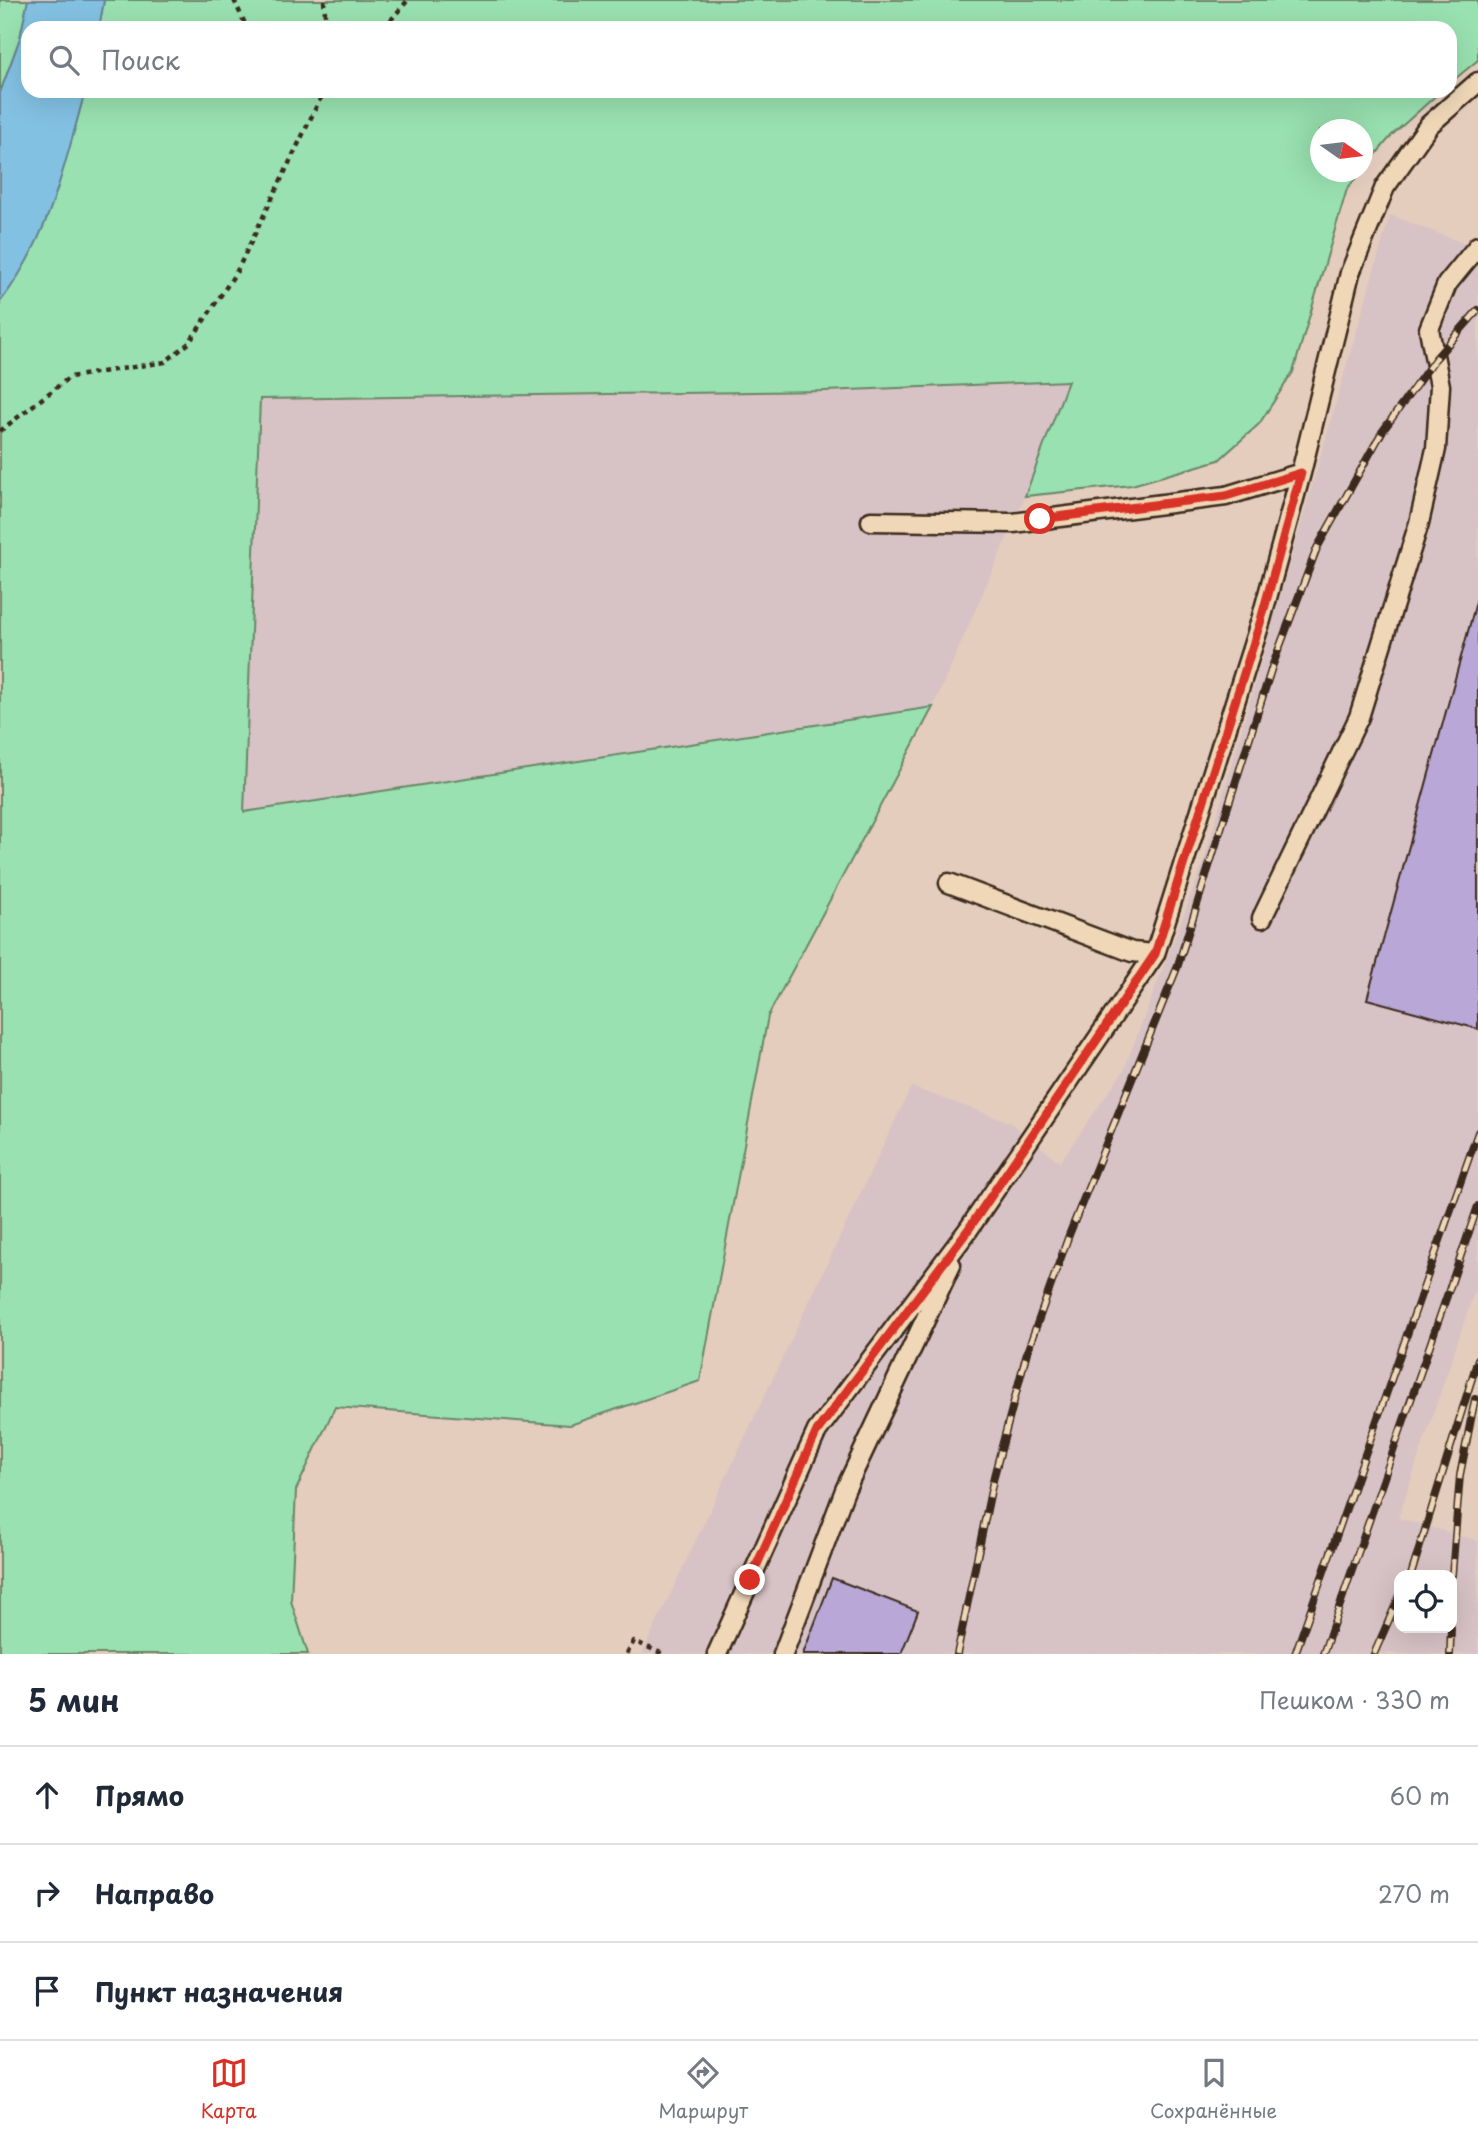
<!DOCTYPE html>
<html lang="ru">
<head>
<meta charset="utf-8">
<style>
  :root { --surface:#fff; --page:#f6f6f7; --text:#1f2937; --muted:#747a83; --line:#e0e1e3; --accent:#d93025 }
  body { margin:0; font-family:"Playpen Sans",sans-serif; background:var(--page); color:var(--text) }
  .controls { position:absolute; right:21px; bottom:21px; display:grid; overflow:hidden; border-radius:14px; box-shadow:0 7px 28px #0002 }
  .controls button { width:63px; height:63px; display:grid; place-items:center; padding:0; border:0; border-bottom:2px solid var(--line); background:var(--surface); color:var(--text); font:35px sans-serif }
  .compass { position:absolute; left:1310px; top:119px; width:63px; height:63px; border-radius:50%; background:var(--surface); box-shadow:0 7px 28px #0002; rotate:104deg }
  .stop { position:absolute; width:21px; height:21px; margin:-16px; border:5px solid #d93025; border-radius:50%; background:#fff }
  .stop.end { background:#d93025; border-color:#fff; box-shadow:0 2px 7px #0008 }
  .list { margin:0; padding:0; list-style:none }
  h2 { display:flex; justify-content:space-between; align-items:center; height:91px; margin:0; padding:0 28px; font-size:30px }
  h2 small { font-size:23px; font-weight:400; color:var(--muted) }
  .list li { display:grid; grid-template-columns:46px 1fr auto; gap:21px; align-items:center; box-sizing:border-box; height:98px; padding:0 28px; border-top:2px solid var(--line) }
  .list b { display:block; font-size:26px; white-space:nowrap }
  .list em { font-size:23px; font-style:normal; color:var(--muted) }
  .icon { flex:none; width:38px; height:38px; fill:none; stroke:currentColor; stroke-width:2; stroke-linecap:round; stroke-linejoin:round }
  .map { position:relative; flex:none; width:1478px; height:1654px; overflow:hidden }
  .search { position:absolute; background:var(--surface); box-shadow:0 7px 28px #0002; left:21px; right:21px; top:21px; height:77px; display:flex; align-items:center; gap:18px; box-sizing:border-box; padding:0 24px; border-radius:21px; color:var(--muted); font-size:26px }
  .sheet { height:385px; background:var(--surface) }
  nav { display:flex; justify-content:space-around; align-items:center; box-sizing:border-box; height:98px; border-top:2px solid var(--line); background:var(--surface); font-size:19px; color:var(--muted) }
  nav a { display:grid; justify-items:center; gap:4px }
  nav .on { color:var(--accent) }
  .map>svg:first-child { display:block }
</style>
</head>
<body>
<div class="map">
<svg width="1478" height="1654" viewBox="0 0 1478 1654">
  <rect width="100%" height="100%" fill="#e4cdbd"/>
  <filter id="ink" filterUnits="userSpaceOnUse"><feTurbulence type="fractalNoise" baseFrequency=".0143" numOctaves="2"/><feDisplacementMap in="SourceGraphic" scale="14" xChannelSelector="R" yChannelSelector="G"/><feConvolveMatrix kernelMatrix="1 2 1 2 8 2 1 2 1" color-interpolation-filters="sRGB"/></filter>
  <g filter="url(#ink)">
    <!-- built -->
    <path fill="#d7c2c5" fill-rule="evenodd" d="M1390 215 1478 249V1281L1398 1518 1478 1541V1654H642L911 1087 1009 1122 1060 1162 1124 1070 1203 864ZM1399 1575H1452V1628H1399Z
      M1069 381 1025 496 933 707 243 813 260 398 824 391Z"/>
    <!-- green -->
    <path fill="#99e1b0" stroke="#6a8667" stroke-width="2" d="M0 0H28L20 38 0 93Z
      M104 0H1478V60L1450 83V28H99Z
      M85 91H1441L1392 135 1363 170 1362 130H1320V172H1361L1347 189 1293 372 1259 424 1219 460 1132 485 1025 496 1068 381 824 391 260 399 244 812 933 707 768 1016 700 1381 570 1425 335 1407 296 1490 291 1601 308 1654H0V302C49 238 64 167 85 91Z"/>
    <!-- water -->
    <path fill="#83c1e3" stroke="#668594" stroke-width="2" d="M28 0H104L99 28H28V91H85C64 167 49 239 0 302V93L20 38Z"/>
    <!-- building -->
    <path fill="#b8a7d7" stroke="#3b2a1e" stroke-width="2" d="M1478 595V1029L1367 999Z
      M832 1578 918 1611 901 1654H803Z"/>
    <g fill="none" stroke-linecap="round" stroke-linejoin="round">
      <!-- service casing -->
      <g stroke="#3b2a1e" stroke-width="23">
        <path id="service" d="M871 521 1013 523 1226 496 1301 473
          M949 883 1132 952 1155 954
          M1262 918 1359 717 1419 523 1436 449 1440 386 1429 329 1447 284 1478 246
          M717 1654 817 1431 968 1230 1155 954 1261 620 1301 473 1350 273 1385 187 1429 125 1478 82
          M783 1654 845 1490 951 1265"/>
      </g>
      <!-- path -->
      <path stroke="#3b2a1e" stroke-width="4.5" stroke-dasharray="5 5" stroke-linecap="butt" d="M234 0 247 28
        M324 0 326 28
        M384 28 408 0
        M0 431 70 377 165 362 189 343 237 271 320 99 330 91
        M627 1654 634 1641 663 1654"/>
      <!-- service -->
      <use href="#service" stroke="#efd7b7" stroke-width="18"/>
      <!-- rail casing -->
      <g stroke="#3b2a1e" stroke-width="8">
        <path id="rail" d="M1411 1575 1478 1359
          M1452 1575 1460 1475 1475 1399
          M957 1654 994 1476 1027 1352 1069 1235 1177 968 1272 667 1317 548 1382 432 1435 359 1478 310
          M1295 1654 1478 1132
          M1323 1654 1478 1206
          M1374 1654 1399 1597
          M1450 1654 1451 1628"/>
      </g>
      <!-- rail -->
      <use href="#rail" stroke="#efd7b7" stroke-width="5" stroke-dasharray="16" stroke-linecap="butt"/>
    </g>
  </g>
  <g fill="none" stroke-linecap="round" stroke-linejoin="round" filter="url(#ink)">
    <!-- route -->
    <path stroke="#d93025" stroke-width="9" d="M750 1580 817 1431 968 1230 1155 954 1261 620 1301 473 1226 496 1040 519"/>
  </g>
</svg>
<div class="controls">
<button><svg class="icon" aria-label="locate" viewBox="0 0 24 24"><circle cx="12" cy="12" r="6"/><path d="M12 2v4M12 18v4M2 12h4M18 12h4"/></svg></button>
</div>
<svg class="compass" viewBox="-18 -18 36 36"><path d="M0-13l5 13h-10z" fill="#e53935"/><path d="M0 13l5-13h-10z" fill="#747a83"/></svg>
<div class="stop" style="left:1040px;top:519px"></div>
<div class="stop end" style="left:750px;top:1580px"></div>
<div class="search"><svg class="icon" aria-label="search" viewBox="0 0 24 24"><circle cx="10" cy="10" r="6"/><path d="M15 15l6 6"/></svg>Поиск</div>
</div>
<section class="sheet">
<h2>5 мин<small>Пешком · 330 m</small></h2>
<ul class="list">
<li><svg class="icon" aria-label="ahead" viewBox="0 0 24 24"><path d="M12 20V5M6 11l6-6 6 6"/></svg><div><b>Прямо</b></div><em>60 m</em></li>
<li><svg class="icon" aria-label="right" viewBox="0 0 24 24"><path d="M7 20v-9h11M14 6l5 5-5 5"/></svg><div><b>Направо</b></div><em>270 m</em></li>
<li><svg class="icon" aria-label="arrive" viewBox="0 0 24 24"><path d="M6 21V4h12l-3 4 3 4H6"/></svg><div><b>Пункт назначения</b></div></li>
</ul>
</section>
<nav>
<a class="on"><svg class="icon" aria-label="map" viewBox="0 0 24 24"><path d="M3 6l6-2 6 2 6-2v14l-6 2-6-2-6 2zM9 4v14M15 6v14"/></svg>Карта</a>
<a><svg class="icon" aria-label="directions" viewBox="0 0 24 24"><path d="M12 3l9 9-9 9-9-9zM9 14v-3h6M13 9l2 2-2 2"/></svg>Маршрут</a>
<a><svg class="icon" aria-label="saved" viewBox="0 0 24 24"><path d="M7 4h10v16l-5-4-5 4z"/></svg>Сохранённые</a>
</nav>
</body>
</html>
